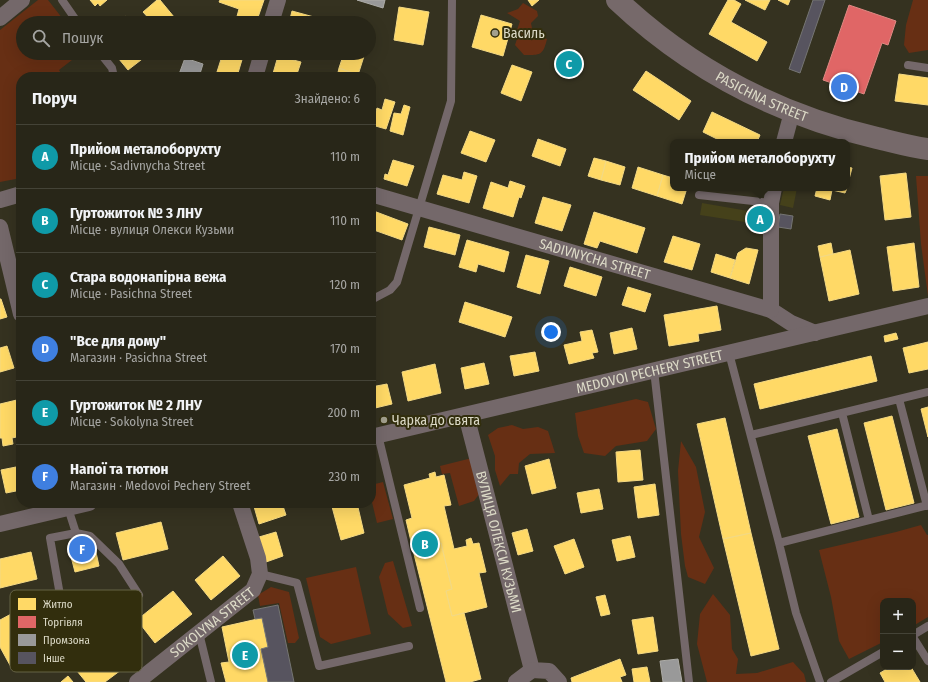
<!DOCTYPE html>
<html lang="uk">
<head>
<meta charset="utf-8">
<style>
  :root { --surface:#282618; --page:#302e21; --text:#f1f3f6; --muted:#a5a5a2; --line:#444337; --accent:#0b8043 }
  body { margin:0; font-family:"Fira Sans Condensed",sans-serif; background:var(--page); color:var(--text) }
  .controls { position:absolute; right:12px; bottom:12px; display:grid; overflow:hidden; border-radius:8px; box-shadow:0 4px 16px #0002 }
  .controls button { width:36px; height:36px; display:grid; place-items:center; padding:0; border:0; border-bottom:1px solid var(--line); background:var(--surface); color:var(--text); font:20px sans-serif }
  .you { position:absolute; left:551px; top:332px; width:14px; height:14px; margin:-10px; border:3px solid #fff; border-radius:50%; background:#1a73e8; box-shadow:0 0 0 6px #1a73e833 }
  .badge { display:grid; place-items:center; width:26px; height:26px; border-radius:50%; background:var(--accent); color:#fff; font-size:13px; font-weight:700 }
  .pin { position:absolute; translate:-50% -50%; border:2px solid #fff; box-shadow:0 1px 4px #0006 }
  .popup { position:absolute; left:670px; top:139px; width:180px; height:52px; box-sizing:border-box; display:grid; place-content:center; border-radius:8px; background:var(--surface); filter:drop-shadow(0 1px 3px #0005); font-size:13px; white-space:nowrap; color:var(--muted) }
  .popup b { font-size:15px; color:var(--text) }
  .popup::after { content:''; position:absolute; left:50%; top:100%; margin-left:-8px; border:8px solid transparent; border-top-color:var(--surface) }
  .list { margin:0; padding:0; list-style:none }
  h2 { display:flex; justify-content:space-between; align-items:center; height:52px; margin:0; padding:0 16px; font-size:17px }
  h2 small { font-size:13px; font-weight:400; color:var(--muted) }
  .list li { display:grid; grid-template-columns:26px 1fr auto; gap:12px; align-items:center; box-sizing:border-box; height:64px; padding:0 16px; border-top:1px solid var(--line) }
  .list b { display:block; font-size:15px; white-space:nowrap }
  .list p { margin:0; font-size:13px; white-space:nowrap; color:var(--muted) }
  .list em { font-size:13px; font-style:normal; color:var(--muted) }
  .icon { flex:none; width:22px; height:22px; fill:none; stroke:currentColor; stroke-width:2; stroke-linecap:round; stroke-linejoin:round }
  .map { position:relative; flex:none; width:928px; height:682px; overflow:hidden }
  .search { position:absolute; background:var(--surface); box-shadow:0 4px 16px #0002; left:16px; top:16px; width:360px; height:44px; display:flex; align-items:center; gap:10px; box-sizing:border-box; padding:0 14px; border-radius:22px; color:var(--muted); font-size:15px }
  .panel { position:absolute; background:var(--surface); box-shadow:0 4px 16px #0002; left:16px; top:72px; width:360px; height:436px; border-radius:16px }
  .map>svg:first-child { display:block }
</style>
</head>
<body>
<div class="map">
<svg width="928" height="682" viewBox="0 0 928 682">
  <rect width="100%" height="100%" fill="#353220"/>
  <!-- built -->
  <path fill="#45411a" d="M784 188H797L793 208 780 205Z
    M702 203 766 214 764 225 700 215Z"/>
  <!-- green -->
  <path fill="#672f14" d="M38 0H48L66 23H23V53H81L59 70 63 77H21V178L0 182V30Z
    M913 0H928V50L909 53 904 45 906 25Z
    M523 3 537 11 538 16 531 23 533 34 547 39C543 56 540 55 524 55L515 45 517 39V30L520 21 507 13 518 9Z
    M916 176H928V296L921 244Z
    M636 399 648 402 656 429 647 441 616 446 605 456 584 453 578 436 575 413Z
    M512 425 523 429 538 427 548 431 555 453 530 454 519 463 518 474H510L500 486 495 470V456L488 435 498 428Z
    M681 441 696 467 705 512 699 537 714 568 705 584 688 577 685 566 681 534 678 471Z
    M472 458 480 493 474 501 459 506 450 473 442 474 440 466Z
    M383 482 393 519 377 523 371 498V485Z
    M921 525 927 535H928V617L913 626V601H883V642L849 659 839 641 831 597 819 550 896 532Z
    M393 561 412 626 403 628 388 614 379 577 385 563Z
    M356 567 371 634 331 644 320 637 306 578Z
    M271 587 289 592 299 638 295 643H288L279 603 260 606 258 595Z
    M713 594 730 615 732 649 738 659 736 674 757 673 793 662 804 674 806 682H707L697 644 700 614Z"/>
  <!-- homes -->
  <path fill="#ffd966" stroke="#f4d983" d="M90 0H107L100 6 98 3 95 6Z
    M157 0H160L179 23H153L143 12Z
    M220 0H264L256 23H245L236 20 239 9 219 2Z
    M528 0H539L532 6Z
    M728 0H734L741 4 731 22 767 42 757 61 709 34Z
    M745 0H770L765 10Z
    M778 0H790L788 5Z
    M399 7 429 12 423 45 394 40Z
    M292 11 314 17 312 23H289Z
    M481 15 512 24 503 56 472 47Z
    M126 16 132 23H118Z
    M114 53H150L128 70Z
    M223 53H244L238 73 244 74 243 77H224L216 75Z
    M344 53H365L358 75 339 68Z
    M560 63a9 9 0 1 1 18 0a9 9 0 1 1-18 0Z
    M278 56 301 62 296 77H272Z
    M512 65 532 72 521 101 501 93Z
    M339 68 358 75 357 77H337Z
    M646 71 691 101 679 120 633 90Z
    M899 74 928 78V105L895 101Z
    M385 99 395 102 386 129 372 125 377 108 382 110Z
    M404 105 410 107 403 135 390 131 394 113 401 114Z
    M712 112 760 135 757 142H723L703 132Z
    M470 131 495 140 486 162 461 153Z
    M538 139 566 149 560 166 532 156Z
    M594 158 606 161 601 180 588 176Z
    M393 160 414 166 407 186 384 179 385 174 388 175Z
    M606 161 625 167 620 185 601 180Z
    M638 167 663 175 657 196 632 188Z
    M847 167 852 168 847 187Z
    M464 172 477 176 469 203 437 194 443 175 462 180Z
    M906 173 911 217 885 220 880 176Z
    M663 175 673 178V188H687L682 204 657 196Z
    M510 181 525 186 521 198 519 197 513 217 483 208 491 182 508 188Z
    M817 188H847L845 193 832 190 830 200 815 196Z
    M543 197 571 205 562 231 535 223Z
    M371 210 408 224 402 240 371 229Z
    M594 212 645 228 637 253 600 241 597 248 584 244Z
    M429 227 460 235 455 255 424 247Z
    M673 236 700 244 692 270 664 262Z
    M467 240 509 252 504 272 478 264 476 272 459 267Z
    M831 243 833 254 820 257 818 246Z
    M914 243 919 287 893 291 887 247Z
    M746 248 758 250 749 284 730 278 738 253Z
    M850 250 859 294 829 301 820 257Z
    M716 254 735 260 730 278 711 272Z
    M526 255 549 261 540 294 517 287Z
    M570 267 602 277 596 296 564 286Z
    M628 287 651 294 645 312 622 305Z
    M0 299H1L7 317 0 319Z
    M465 302 512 317 505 337 459 322Z
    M717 306 721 330 698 334 699 341 669 346 664 315Z
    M632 328 637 349 614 354 610 333Z
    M592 330 598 352 592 353 594 358 569 364 564 345 582 341 580 332Z
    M896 333 898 339 885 342 884 336Z
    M928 342V369L909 373 903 348Z
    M7 346 14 368 0 372V348Z
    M535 352 539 371 514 376 510 356Z
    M871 356 877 381 760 409 754 384Z
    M484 363 489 384 465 389 461 368Z
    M435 364 441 393 408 401 402 372Z
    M387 384 392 404 371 409V387Z
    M21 399V436L12 438 13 444 3 446 2 438H0V404Z
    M928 407V437L921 409Z
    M892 416 914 503 886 510 864 423Z
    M725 418 751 533 723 539 697 424Z
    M837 429 859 517 831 524 808 436Z
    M640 450 643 480 618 482 616 452Z
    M549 459 556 488 532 494 525 466Z
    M21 466V490L6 493 1 470Z
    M435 472 436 477 444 475 451 505 444 506 454 549 467 546 466 540 471 538 473 544 479 543 486 572 479 573 487 607 452 616 446 591 452 589 441 543 413 550 406 520 412 518 404 485 430 478 429 474Z
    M655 484 659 515 638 518 634 487Z
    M599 489 603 509 581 513 577 493Z
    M253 503H282L286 515 259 524Z
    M331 503H357L364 533 341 540Z
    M161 522 168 549 123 560 116 533Z
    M527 529 533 551 518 555 512 533Z
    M276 532 283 556 266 562 259 537Z
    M751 533 779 649 751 656 723 539Z
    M630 536 635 557 617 561 612 540Z
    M574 539 584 567 565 574 554 546Z
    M94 543 99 566 75 572 69 549Z
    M441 543 452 589 446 591 452 616 464 613 481 679 470 682H446L413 550Z
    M31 552 37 579 0 588V559Z
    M223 556 240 576 211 600 195 580Z
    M173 591 192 614 155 643 137 620Z
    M605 595 610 614 601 616 596 597Z
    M13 613 36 653 11 667 0 647V620Z
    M653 617 658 651 638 654 632 620Z
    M262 618 268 647 261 649 268 682H226L221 663 229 662 222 627Z
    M117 640 133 661 105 682H86L77 671Z
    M620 659 626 675 620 677 622 682H572L571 678Z
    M647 667 650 682H634L632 669Z
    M890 667H911L920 682H885L880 673Z
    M68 676 73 682H61Z"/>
  <!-- shops -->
  <path fill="#e06666" stroke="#df8983" d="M849 5 896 21 888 45 882 43 864 94 823 80Z"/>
  <!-- industry -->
  <path fill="#999" stroke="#adaca7" d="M357 0H385L383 8Z
    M185 58 203 64 199 77H178Z
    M757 212 766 214 764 225 755 224Z
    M678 659 682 682H663L660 661Z"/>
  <!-- building -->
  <path fill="#57545f" stroke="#757573" d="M813 0H825L800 73 789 69Z
    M780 214 793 216 791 229 778 227Z
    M278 605 294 682H268L261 649 268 647 262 618 255 619 253 610Z"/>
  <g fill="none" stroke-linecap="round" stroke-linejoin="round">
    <!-- lane -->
    <path stroke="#74686a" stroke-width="8" d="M62 0 78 23
      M100 53 112 68 114 77
      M908 65 928 68
      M699 195 771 203
      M371 300 390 290 397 282 451 101 452 0
      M729 353 779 543 796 613 820 682
      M654 370 689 682
      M899 399 927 506
      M842 413 869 520
      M378 435 420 608
      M751 435 928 392
      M68 508 76 533 90 536 119 564 139 595 76 636 64 618 50 538 76 533
      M779 543 928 505
      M260 574 297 583 319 666 409 646
      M199 633 211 682
      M913 635 928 626
      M913 637 928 661
      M831 682 883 652"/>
    <!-- street -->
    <g stroke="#74686a" stroke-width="16">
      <path d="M0 18 22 0"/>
      <path d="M271 23 278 0"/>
      <path d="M255 77 262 53"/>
      <path d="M784 142 792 112"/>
      <path id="s1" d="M371 194 771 310 791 323 815 333"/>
      <path d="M0 200 21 194"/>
      <path d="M0 227 21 314"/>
      <path d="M771 310V203L774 188"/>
      <path id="s2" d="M466 415 532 670 549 671 559 682"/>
      <path id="s3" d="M371 437 928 306"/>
      <path d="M0 524 89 503"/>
      <path id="s4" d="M137 682 253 590 260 574 258 558 240 503"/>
      <path d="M516 682 532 670"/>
    </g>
    <!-- secondary -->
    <path stroke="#76696a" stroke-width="22" id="s5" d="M617 0C690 69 779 115 877 138 894 142 911 147 928 149"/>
  </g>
  <!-- markers -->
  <g fill="#a29f8d" stroke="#322e0d" stroke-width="1.5">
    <circle cx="495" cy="33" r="4"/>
    <circle cx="384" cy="420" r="4"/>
  </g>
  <g text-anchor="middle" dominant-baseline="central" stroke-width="4" stroke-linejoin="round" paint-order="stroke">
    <!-- poi labels -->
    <g font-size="14" fill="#dcdac7" stroke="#322e0d" text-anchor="start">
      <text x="503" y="33">Василь</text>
      <text x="392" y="420">Чарка до свята</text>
    </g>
    <!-- street labels -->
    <g font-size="14" fill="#dcdac7" stroke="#322e0d">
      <text stroke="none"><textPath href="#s5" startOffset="175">PASICHNA STREET</textPath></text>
      <text stroke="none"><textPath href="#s1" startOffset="233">SADIVNYCHA STREET</textPath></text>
      <text stroke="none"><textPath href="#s3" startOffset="286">MEDOVOI PECHERY STREET</textPath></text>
      <text stroke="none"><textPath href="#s2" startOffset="131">ВУЛИЦЯ ОЛЕКСИ КУЗЬМИ</textPath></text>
      <text stroke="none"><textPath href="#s4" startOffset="96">SOKOLYNA STREET</textPath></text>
    </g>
  </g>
  <!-- legend -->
  <rect x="10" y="590" width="132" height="82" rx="6" fill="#322e0d" stroke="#656245" stroke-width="1"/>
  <rect x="18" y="598" width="18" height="12" fill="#ffd966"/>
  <rect x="18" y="616" width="18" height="12" fill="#e06666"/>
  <rect x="18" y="634" width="18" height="12" fill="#999"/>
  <rect x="18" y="652" width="18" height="12" fill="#57545f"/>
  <g font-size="11" fill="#dcdac7">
    <text x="43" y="608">Житло</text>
    <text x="43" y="626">Торгівля</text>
    <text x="43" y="644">Промзона</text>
    <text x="43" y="662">Інше</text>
  </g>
</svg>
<div class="controls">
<button>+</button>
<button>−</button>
</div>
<div class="you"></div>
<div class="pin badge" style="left:760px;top:219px;background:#0f9aa8">A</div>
<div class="popup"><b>Прийом металоборухту</b>Місце</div>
<div class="pin badge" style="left:425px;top:544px;background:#0f9aa8">B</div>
<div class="pin badge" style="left:569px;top:64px;background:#0f9aa8">C</div>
<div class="pin badge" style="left:844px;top:87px;background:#3f7fe0">D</div>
<div class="pin badge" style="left:245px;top:655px;background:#0f9aa8">E</div>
<div class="pin badge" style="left:82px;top:549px;background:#3f7fe0">F</div>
<div class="search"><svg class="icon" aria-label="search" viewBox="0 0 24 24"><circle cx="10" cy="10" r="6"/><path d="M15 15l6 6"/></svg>Пошук</div>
<section class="panel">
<h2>Поруч<small>Знайдено: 6</small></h2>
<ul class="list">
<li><span class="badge" style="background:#0f9aa8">A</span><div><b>Прийом металоборухту</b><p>Місце · Sadivnycha Street</p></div><em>110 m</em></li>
<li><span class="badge" style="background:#0f9aa8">B</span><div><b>Гуртожиток № 3 ЛНУ</b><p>Місце · вулиця Олекси Кузьми</p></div><em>110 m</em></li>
<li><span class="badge" style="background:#0f9aa8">C</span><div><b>Стара водонапірна вежа</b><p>Місце · Pasichna Street</p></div><em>120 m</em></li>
<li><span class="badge" style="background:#3f7fe0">D</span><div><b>&quot;Все для дому&quot;</b><p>Магазин · Pasichna Street</p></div><em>170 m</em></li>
<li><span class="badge" style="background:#0f9aa8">E</span><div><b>Гуртожиток № 2 ЛНУ</b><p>Місце · Sokolyna Street</p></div><em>200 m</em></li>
<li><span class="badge" style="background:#3f7fe0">F</span><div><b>Напої та тютюн</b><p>Магазин · Medovoi Pechery Street</p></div><em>230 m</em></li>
</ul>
</section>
</div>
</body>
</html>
